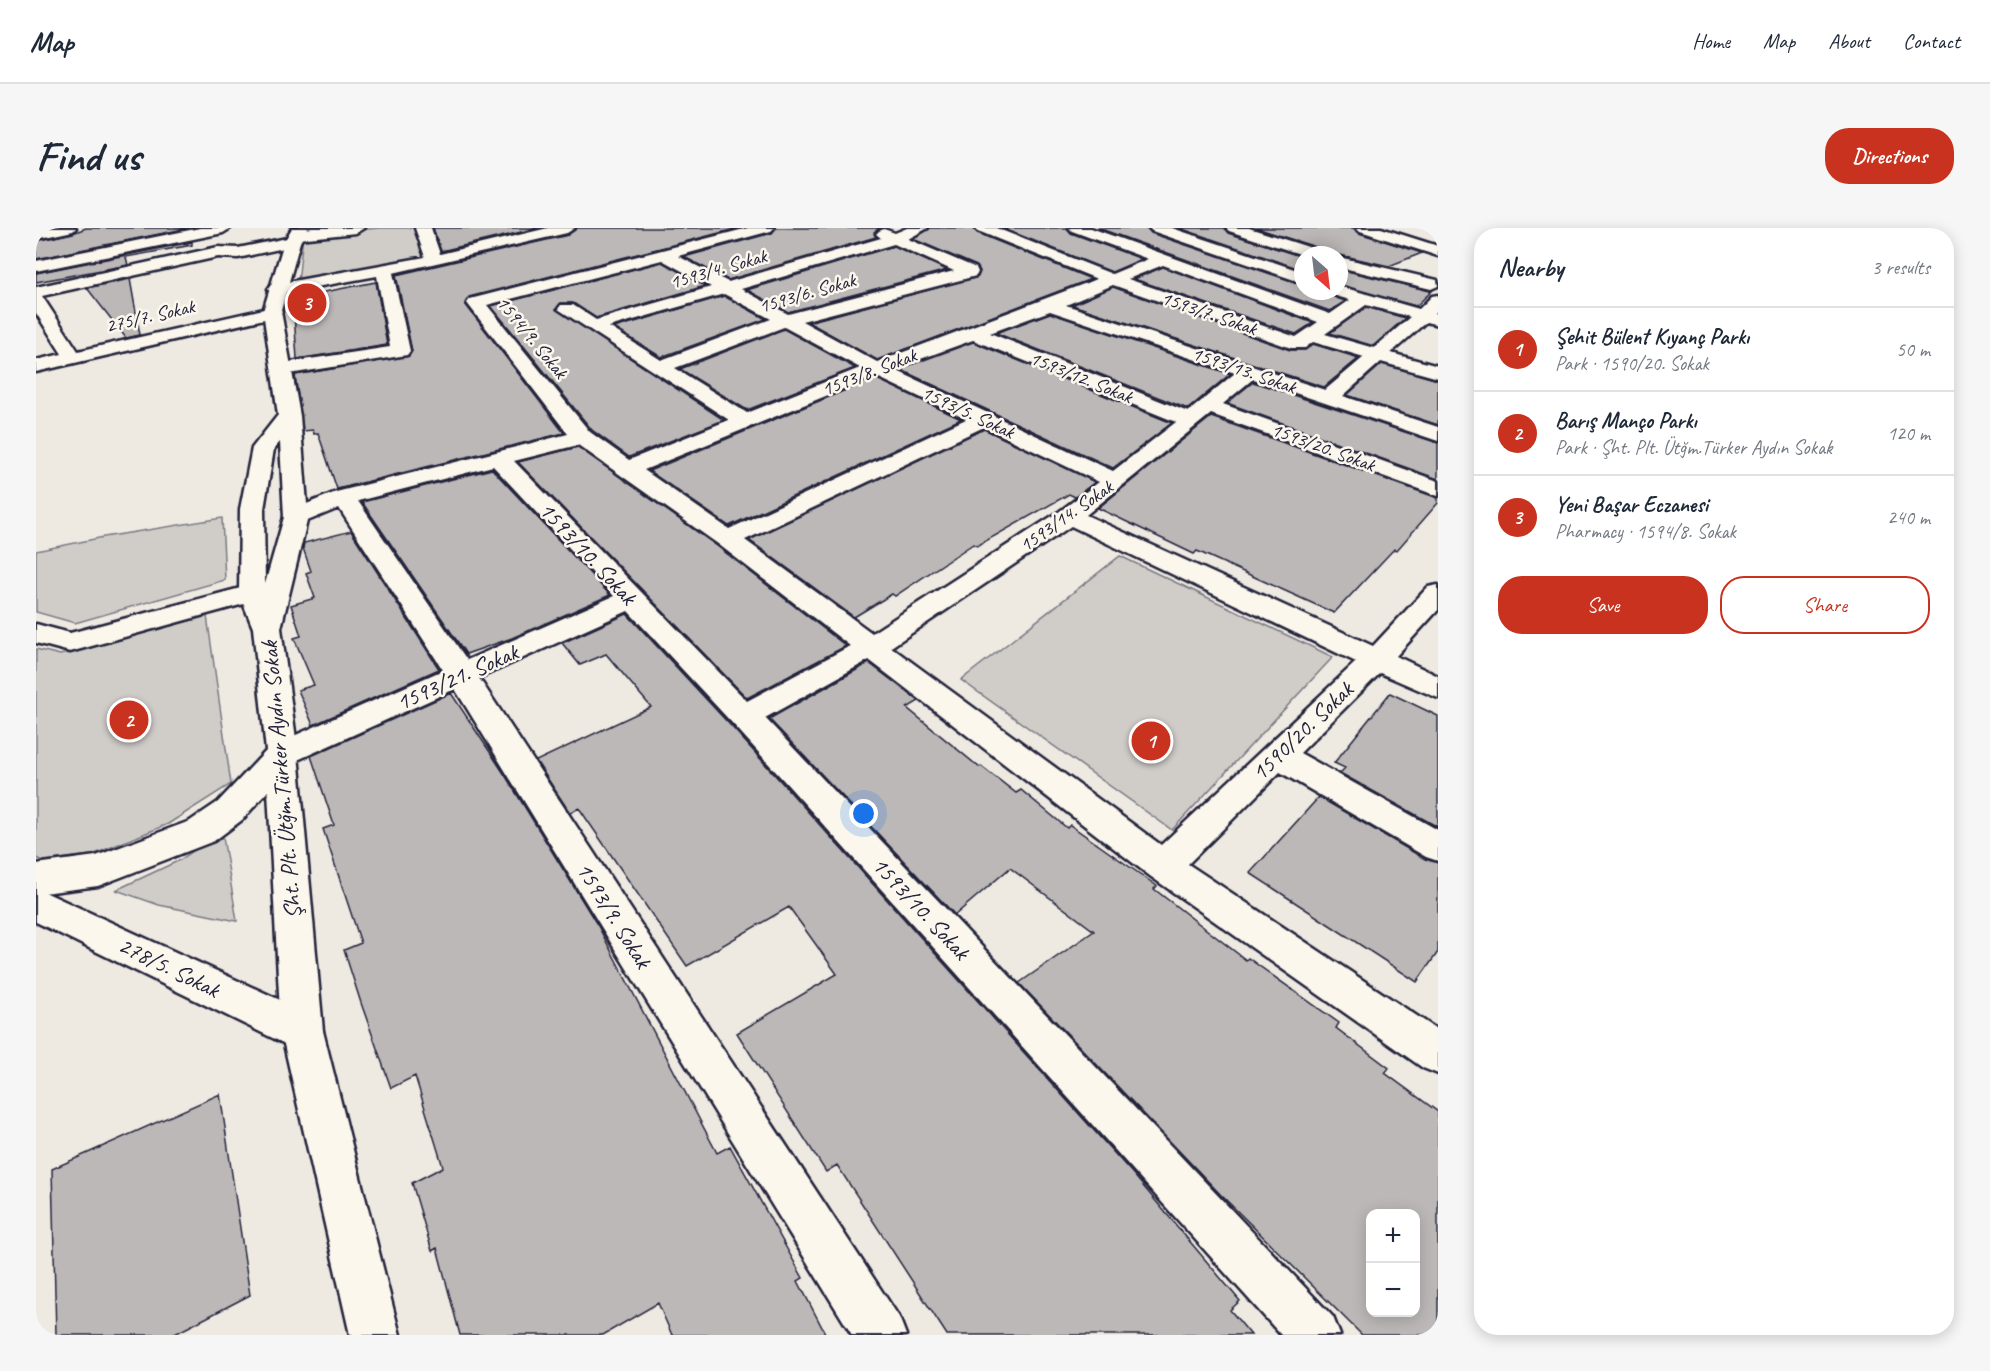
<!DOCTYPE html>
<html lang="en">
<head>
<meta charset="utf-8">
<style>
  :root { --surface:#fff; --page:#f6f6f7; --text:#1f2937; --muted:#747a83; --line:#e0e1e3; --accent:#c8321e }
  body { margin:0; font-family:Caveat,sans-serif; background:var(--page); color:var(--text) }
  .controls { position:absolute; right:18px; bottom:18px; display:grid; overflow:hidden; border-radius:12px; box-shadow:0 3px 15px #0003 }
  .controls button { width:54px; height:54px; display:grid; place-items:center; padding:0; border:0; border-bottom:2px solid var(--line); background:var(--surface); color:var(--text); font:30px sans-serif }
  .compass { position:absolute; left:1258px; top:18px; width:54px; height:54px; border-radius:50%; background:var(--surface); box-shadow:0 3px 15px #0003; rotate:152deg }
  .you { position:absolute; left:828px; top:586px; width:21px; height:21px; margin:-15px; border:4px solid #fff; border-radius:50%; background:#1a73e8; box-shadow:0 0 0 9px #1a73e833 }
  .badge { display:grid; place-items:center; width:39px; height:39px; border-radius:50%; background:var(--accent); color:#fff; font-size:20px; font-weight:700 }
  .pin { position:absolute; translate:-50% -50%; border:3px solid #fff; box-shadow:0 2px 6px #0006 }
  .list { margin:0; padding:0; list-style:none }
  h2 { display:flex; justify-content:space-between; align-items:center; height:78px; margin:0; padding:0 24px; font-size:26px }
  h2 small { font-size:20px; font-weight:400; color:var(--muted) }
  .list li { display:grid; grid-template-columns:39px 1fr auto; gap:18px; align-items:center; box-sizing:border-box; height:84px; padding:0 24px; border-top:2px solid var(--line) }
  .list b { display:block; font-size:22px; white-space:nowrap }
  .list p { margin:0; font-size:20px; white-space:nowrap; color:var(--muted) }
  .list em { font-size:20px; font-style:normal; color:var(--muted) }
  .actions { display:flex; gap:12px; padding:18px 24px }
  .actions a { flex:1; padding:14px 0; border:2px solid var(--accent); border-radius:24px; text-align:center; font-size:21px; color:var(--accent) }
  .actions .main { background:var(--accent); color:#fff }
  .map { position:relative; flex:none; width:1402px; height:1107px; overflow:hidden; border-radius:24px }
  header { display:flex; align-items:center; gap:36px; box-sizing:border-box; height:84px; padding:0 30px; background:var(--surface); border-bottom:2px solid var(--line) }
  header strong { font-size:28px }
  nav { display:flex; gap:33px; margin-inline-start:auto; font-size:21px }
  .intro { display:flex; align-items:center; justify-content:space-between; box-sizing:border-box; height:144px; padding:0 36px }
  h1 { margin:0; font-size:42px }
  .button { padding:15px 27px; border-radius:24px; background:var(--accent); color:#fff; font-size:21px; font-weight:700 }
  main { display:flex; gap:36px; padding:0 36px }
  aside { flex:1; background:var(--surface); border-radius:24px; box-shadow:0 3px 15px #0003 }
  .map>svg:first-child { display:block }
</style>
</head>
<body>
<header>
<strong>Map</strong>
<nav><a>Home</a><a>Map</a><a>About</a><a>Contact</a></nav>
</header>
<div class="intro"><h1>Find us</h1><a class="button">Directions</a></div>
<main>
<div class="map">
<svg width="1402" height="1107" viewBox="0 0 1402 1107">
  <rect width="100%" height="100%" fill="#eeeae2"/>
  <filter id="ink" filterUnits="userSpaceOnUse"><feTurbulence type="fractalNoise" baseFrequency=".0167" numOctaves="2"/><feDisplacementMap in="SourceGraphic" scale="12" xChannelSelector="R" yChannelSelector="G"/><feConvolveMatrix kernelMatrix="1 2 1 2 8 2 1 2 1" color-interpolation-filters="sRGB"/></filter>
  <g filter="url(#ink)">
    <!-- green -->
    <path fill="#d0cdc9" stroke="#797882" stroke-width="1.5" d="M343 0H381L392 32 262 55 267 7Z
      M186 290 189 352 39 395 0 384V323L68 309Z
      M1084 328 1297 429 1136 602 925 452Z
      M171 388 195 556 132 596 56 627 7 633 0 630V421L24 427Z
      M186 603 201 693 123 677 80 662 144 632Z"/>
    <!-- building -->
    <path fill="#bcb8b8" stroke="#22223b" stroke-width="1.5" fill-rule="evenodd" d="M50 0H153L0 31V13L37 5Z
      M397 0H502L405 23Z
      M541 0H703L433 69 429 76 528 205 301 261 282 205 278 206 277 202 267 203 259 147 373 128 376 123 360 47 532 7Z
      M740 0H844L838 4 840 9 692 52 648 29 736 5Z
      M894 0H937L941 5 1055 51 841 132 772 94 942 49 944 43 941 38 877 11Z
      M966 0H1031L1035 5 1106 31 1076 44Z
      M1062 0H1111L1115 5 1267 57V63H1295L1298 69 1309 73 1294 83Z
      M1143 0H1188L1192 5 1267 29V42Z
      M1220 0H1317L1323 5 1386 25 1353 38 1304 27H1292L1289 22Z
      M156 14V17L90 29 92 37 0 54V45Z
      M858 18 911 42 752 84 711 62Z
      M626 34 669 58 560 90 537 75H525L520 81 688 192 593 229 556 202 455 78Z
      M1127 39 1277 95 1260 106 1098 51Z
      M1303 41 1394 63H1396L1380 78 1303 58Z
      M94 51 104 107 90 110 51 60Z
      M340 54 351 117 261 131 257 70Z
      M1077 59 1254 122H1269L1277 116 1323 130 1288 159 1036 77Z
      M688 68 730 91 625 129 578 100Z
      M1330 79 1369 90 1337 118 1294 105Z
      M1014 85 1194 146 1152 181 960 105Z
      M748 101 819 140 711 182 644 141Z
      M937 114 1136 195 1077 240 863 141Z
      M1346 136 1402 152V197L1311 167Z
      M839 150 925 191 693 298 613 243Z
      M1217 154 1402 215V251L1191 175Z
      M1175 189 1402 270V275L1361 322 1358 321 1298 385 1161 323 1158 326 1062 280Z
      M948 201 1059 254 1039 269 1033 266 941 318 937 316 859 368 856 366 818 389 713 312Z
      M542 219 681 318 810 418 711 470 482 234Z
      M456 241 574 367 476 410 430 426 326 274Z
      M315 303 403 441 277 497 262 462 278 457 258 410 265 408 255 377 279 370 270 345 275 343 267 320 268 315Z
      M591 386 695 498 1097 946 1204 1073 1194 1082 1215 1107H911L801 937 790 944 701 805 801 746 753 679 651 738 543 580 534 585 500 533 615 479 570 426 544 437 526 415Z
      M833 435 883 473 871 480 943 539 945 538 980 565 985 562 1031 600 1034 597 1121 658 1118 661 1210 732 1212 730 1303 795 1300 800 1353 840 1349 845 1402 884V1107H1326L1185 967 983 755 1058 703 974 640 919 687 733 491ZM1335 986H1380V1084H1335Z
      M415 465 469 547 562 698 681 925 694 918 767 1050 762 1053 790 1107H636L622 1075 567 1107H424L401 1020 396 1023 376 955 407 939 379 848 355 860 325 775 308 722 325 715 287 601 298 597 275 528Z
      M1354 465 1402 488V599L1304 545 1309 540 1298 535Z
      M1283 569 1389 631 1402 635V724L1381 754 1214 645Z
      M184 866 214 1067 137 1107H20L16 941Z"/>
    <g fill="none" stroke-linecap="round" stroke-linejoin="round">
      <!-- minor casing -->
      <g stroke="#22223b" stroke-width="5">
        <path id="minor" d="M8 0H40L37 3 0 11V1Z
          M164 0H195L187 5 0 43V33Z
          M276 0H328L320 5 262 11 254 6 257 3Z
          M379 0H395L404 26 512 0H539L531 5 357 45 374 123 371 127 247 147 240 145 237 141 240 137 247 135 354 119 341 48 241 66 235 65 232 61 235 57 389 29Z
          M712 0H738L735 3 642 28 692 54 845 10 840 6 843 3 848 1 859 5 871 0H892L872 11 940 40 942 44 940 48 766 93 841 134 1061 51 942 3 939 0H960L1076 46 1112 31 1036 3 1033 0H1055L1294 86 1314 72 1300 68 1297 64 1303 63V60L1306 59 1383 81 1396 68 1402 67V82L1399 85 1402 86V97L1390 94 1355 125 1402 138V150L1345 134 1307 168 1402 199V213L1217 151 1187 176 1402 253V268L1175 186 1050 287 1337 418 1392 359 1402 357V382L1360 428 1402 448V470L1344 445 1264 525 1402 602V633L1390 629 1244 544 1152 636 1402 802V846L1387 840 1114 648 833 432 729 490 1297 1089 1304 1107H1245L697 496 592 383 443 450 863 1089 870 1107H816L419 461 257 534 246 538 235 534 230 526 235 518 407 442 303 280 269 294 260 296 251 294 248 289 251 284 300 264 532 206 434 79 431 75 434 71ZM858 16 918 43 752 86 705 61ZM626 32 675 59 560 92 537 77H525L522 81 693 192 593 232 554 204 451 77ZM1127 37 1282 94 1260 109 1092 51ZM1077 57 1255 120H1269L1277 114 1328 129 1289 162 1030 77ZM688 66 735 91 625 132 573 99ZM1330 77 1374 89 1338 120 1289 106ZM1014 83 1199 145 1152 184 954 105ZM748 99 824 140 711 185 639 140ZM937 112 1140 194 1077 243 857 141ZM839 148 930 191 693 301 608 242ZM948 199 1063 254 1024 283 836 405 709 312ZM542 217 682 316 814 418 711 473 478 233ZM457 238 578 368 431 432 322 273ZM1035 298 1320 434 1125 617 855 419Z
          M1113 0H1136L1267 44V55L1116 3Z
          M1190 0H1213L1288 24 1290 27H1267L1193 3Z
          M1321 0H1345L1402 18V28L1324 3Z
          M256 9 264 14 262 17 202 30 182 29 6 68 42 123 237 79 243 80 246 84 243 88 237 89 0 144V132L26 126 0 85V59L182 19 202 20Z
          M1303 29 1401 52 1402 58 1395 61 1303 39Z
          M216 357 226 359 229 365 226 371 34 424 0 415V396L34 405Z
          M0 660 281 789 287 803 281 817 266 823 251 817 0 694Z"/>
      </g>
      <!-- major casing -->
      <g stroke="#22223b" stroke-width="5">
        <path id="major" d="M256 0H272L264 14 245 83 264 188 272 289 245 400 262 526 287 803 364 1107H314L245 803 232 563 206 592 178 613 62 658 0 666V636L60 628 154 593 182 574 230 523 217 400 203 365 204 281 216 220 242 187 227 83 248 14ZM244 214 248 289 229 356 228 281 238 221Z"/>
      </g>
      <!-- minor -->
      <use href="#minor" fill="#fbf7ec" fill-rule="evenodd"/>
      <!-- major -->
      <use href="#major" fill="#fbf7ec" fill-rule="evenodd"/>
    </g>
  </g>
  <g text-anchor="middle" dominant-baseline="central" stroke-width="5" stroke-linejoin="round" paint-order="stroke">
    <!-- far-street labels -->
    <g font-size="20" fill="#22223b" stroke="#fbf7ec">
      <text transform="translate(682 41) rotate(-16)">1593/4. Sokak</text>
      <text transform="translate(771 65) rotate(-16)">1593/6. Sokak</text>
      <text transform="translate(1173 85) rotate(19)">1593/7. Sokak</text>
      <text transform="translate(114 88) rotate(-13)">275/7. Sokak</text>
      <text transform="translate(496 109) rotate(51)">1594/9. Sokak</text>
      <text transform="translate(1208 142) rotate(19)">1593/13. Sokak</text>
      <text transform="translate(833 144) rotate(-21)">1593/8. Sokak</text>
      <text transform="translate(1045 149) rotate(22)">1593/12. Sokak</text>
      <text transform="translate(932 184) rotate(25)">1593/5. Sokak</text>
      <text transform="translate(1287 219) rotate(20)">1593/20. Sokak</text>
      <text transform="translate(1030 288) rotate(-35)">1593/14. Sokak</text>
    </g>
    <!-- street labels -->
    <g font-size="24" fill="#22223b" stroke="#fbf7ec">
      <text transform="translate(552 325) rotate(47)">1593/10. Sokak</text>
      <text transform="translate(421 449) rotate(-24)">1593/21. Sokak</text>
      <text transform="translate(1266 503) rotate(-44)">1590/20. Sokak</text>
      <text transform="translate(245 552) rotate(-95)">Şht. Plt. Ütğm.Türker Aydın Sokak</text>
      <text transform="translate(885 680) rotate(47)">1593/10. Sokak</text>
      <text transform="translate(578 687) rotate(58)">1593/9. Sokak</text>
      <text transform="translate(133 739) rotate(26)">278/5. Sokak</text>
    </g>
  </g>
</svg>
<div class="controls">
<button>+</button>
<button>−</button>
</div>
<svg class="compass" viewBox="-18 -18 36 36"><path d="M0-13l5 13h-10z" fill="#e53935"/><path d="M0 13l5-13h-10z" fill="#747a83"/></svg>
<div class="you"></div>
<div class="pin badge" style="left:1115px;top:513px">1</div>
<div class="pin badge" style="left:93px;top:492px">2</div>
<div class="pin badge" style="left:271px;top:75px">3</div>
</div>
<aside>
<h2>Nearby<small>3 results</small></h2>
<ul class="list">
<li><span class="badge">1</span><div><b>Şehit Bülent Kıyanç Parkı</b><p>Park · 1590/20. Sokak</p></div><em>50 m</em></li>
<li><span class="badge">2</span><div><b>Barış Manço Parkı</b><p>Park · Şht. Plt. Ütğm.Türker Aydın Sokak</p></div><em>120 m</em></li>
<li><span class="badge">3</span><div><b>Yeni Başar Eczanesi</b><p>Pharmacy · 1594/8. Sokak</p></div><em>240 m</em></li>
</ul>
<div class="actions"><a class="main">Save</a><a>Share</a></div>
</aside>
</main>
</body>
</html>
